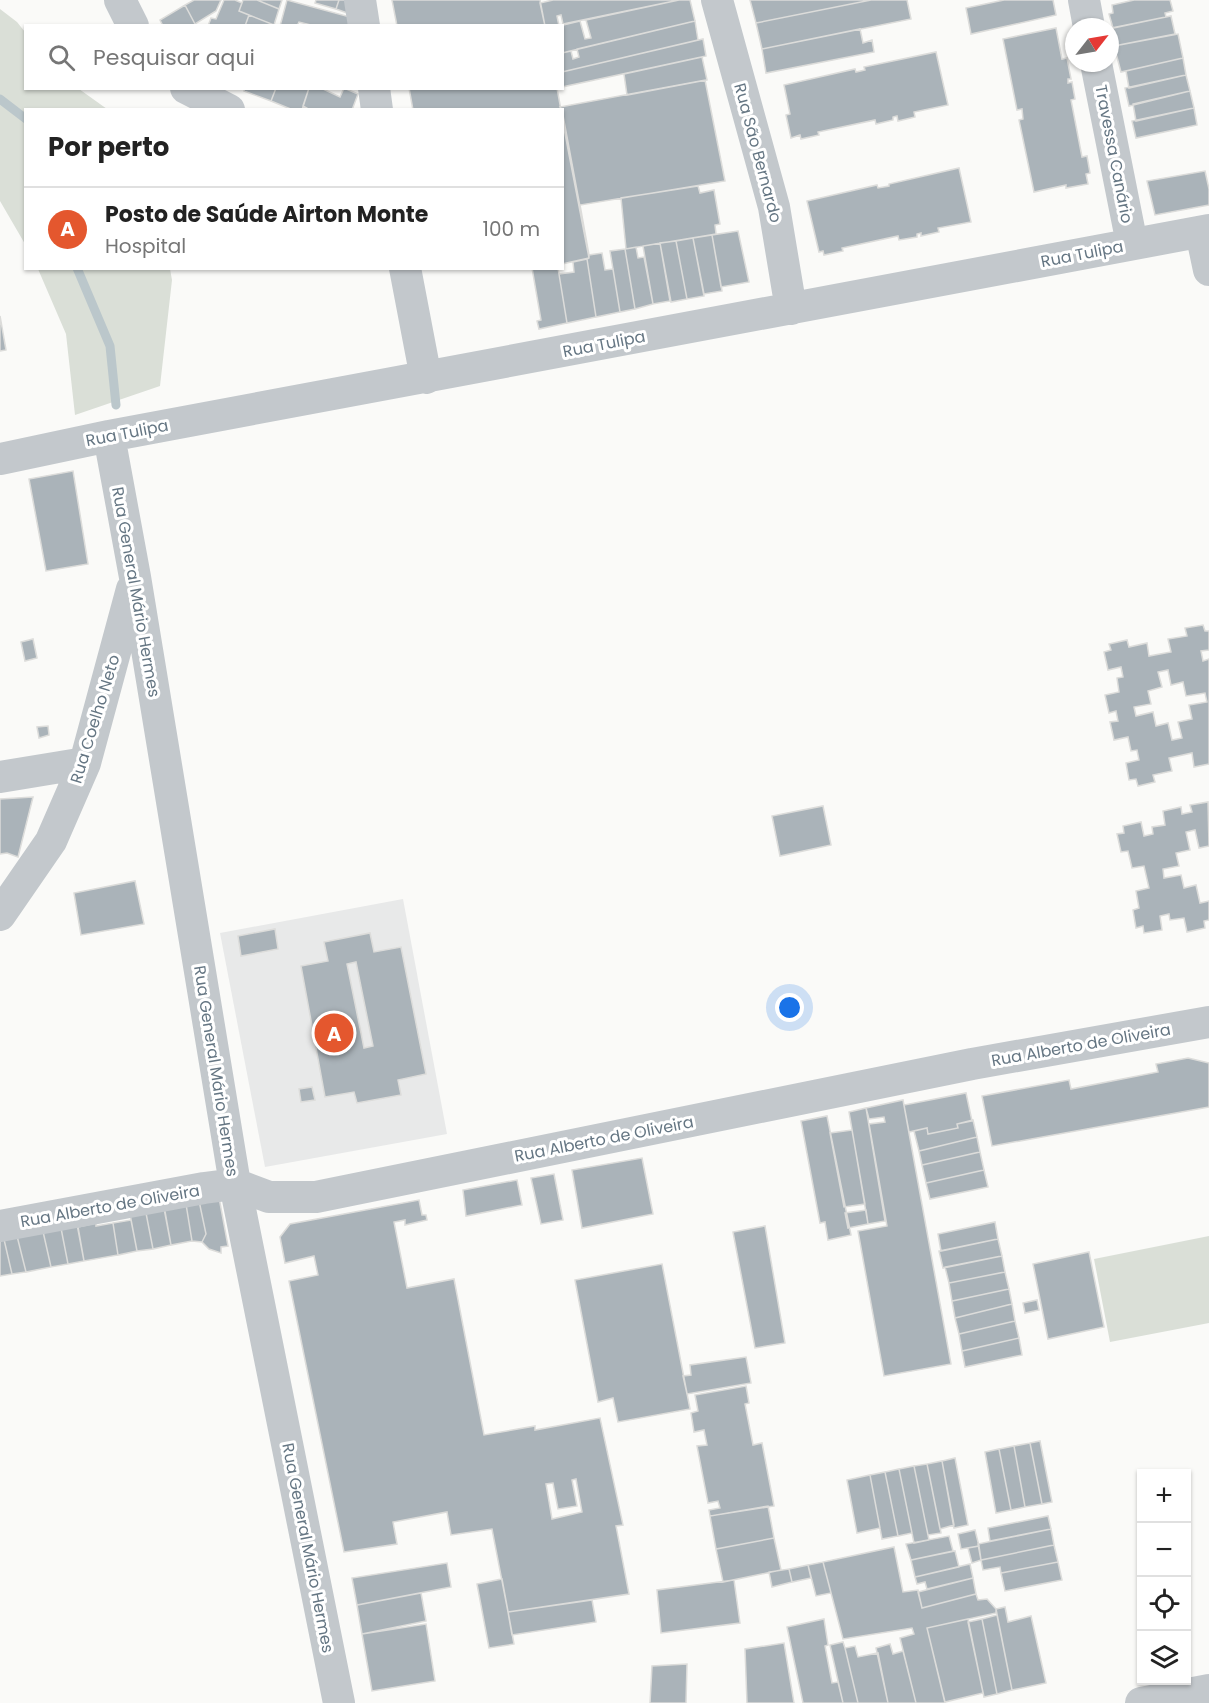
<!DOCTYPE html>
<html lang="pt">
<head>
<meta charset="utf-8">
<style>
  :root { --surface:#fff; --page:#f2f2f2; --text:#222; --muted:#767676; --line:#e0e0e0; --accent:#e4572e }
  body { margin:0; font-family:Poppins,sans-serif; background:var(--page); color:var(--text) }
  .controls { position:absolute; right:18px; bottom:18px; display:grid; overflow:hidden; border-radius:0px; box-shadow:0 2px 4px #0004 }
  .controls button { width:54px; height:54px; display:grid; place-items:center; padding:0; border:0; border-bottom:2px solid var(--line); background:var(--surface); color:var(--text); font:30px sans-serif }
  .compass { position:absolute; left:1065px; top:18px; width:54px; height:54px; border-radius:50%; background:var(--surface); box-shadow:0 2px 4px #0004; rotate:59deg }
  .you { position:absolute; left:790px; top:1008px; width:21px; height:21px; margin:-15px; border:4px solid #fff; border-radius:50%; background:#1a73e8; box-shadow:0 0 0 9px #1a73e833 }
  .badge { display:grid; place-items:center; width:39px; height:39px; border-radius:50%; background:var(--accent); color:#fff; font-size:20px; font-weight:700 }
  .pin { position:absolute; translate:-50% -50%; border:3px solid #fff; box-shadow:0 2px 6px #0006 }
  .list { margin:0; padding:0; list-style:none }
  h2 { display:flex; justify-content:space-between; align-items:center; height:78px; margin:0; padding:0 24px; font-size:26px }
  h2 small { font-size:20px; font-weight:400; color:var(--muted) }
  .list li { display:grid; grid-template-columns:39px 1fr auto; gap:18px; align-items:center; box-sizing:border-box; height:84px; padding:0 24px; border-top:2px solid var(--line) }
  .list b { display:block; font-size:22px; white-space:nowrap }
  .list p { margin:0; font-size:20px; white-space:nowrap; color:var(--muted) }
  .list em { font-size:20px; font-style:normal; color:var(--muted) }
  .icon { flex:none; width:33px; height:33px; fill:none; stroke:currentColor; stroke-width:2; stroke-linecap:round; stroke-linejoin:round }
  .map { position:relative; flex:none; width:1209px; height:1703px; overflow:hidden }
  .search { position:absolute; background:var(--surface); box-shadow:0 2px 4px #0004; left:24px; top:24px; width:540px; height:66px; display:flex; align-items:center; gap:15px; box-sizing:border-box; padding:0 21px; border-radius:0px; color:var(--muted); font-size:22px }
  .panel { position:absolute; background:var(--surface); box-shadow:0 2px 4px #0004; left:24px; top:108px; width:540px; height:162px; border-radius:0px }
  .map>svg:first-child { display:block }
</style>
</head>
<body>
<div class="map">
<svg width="1209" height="1703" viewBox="0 0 1209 1703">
  <rect width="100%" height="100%" fill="#fafaf8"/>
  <!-- built -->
  <path fill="#e8e9e9" d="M403 899 447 1134 265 1167 220 933Z"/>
  <!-- green -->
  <path fill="#dadfd7" d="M0 9 17 22 25 32 26 88 79 89 107 109 26 110 25 244 0 201Z
    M38 269H170L172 280 160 386 75 415 66 334Z
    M1209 1236V1323L1110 1342 1094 1259Z"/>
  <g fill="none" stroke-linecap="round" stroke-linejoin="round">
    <!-- stream -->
    <path stroke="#bbc7cb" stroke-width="9" d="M0 99 26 119
      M77 268 110 346 116 405"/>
  </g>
  <!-- building -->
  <path fill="#aab3b9" stroke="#dcdcda" stroke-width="1.5" fill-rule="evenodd" d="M194 0H221L216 11 195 24 185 5Z
    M224 0H235L242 3 239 11 249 15 245 26H208L211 18 216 19Z
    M243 0H257L279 9 274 25 239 11Z
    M257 0H282L279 9Z
    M287 0 350 17 352 26H315L299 22 297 26H280Z
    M316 0H339L336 9 315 3Z
    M339 0H347L350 14 336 9Z
    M392 0H540L545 26H397Z
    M553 0H679L563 24 561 15 557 16 559 26H545L540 3Z
    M679 0H690L695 21 562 53V26H559L580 21 585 39 591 38 586 20Z
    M750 0H871L756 23Z
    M871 0H907L911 19 762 49 756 23Z
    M1004 0H1053L1056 15 971 34 966 8Z
    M1134 0H1170L1173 11 1165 13 1166 17 1113 28 1109 14 1113 13 1112 5Z
    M185 5 196 26H163L160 20Z
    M249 15 274 25 278 26H245Z
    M1171 16 1175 34 1114 46 1111 28Z
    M695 21 698 40 562 72V53L571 51 573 59 579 57 577 49Z
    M1056 28 1062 59 1067 58 1071 79H1068V83L1072 82 1075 99 1071 100 1082 157 1087 156 1090 173 1086 174 1088 184 1066 188V185L1034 192 1019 120 1023 119 1022 109 1017 110 1003 39Z
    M860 29 863 43 872 40 874 52 766 73 762 49Z
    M1178 34 1183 58 1121 72 1114 46Z
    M703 39 706 56 562 87V72Z
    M936 52 948 105 914 112 915 117 898 121 897 116 893 117V120L876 124 875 120 818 132 819 135 801 139 800 135 791 138 786 115 790 114 784 85 855 69 856 72 865 70 864 67Z
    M702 57 707 80 627 95 624 74Z
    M1183 58 1186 75 1129 88 1126 71Z
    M1186 75 1190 91 1129 106 1125 88Z
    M705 80 725 181 580 205 589 255 562 110 560 107Z
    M245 88H276L271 101 244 91Z
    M276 88H309L302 110H293L271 101Z
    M309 88H321L340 97 344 88 358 94 352 110H310L303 106Z
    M409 88H557L561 110H413Z
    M1190 91 1194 108 1136 121 1133 104Z
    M1194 108 1197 125 1136 138 1132 121Z
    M562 118 589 258 562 264Z
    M959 168 971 222 938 228 939 232 921 236V233L917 234V237L899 240 898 236 842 248 843 251 824 255 823 251 819 252 807 201 877 185 878 188 889 186V184Z
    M1205 171 1209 189V205L1155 215 1147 181Z
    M698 186 700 193 714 190 720 224 715 225 716 234 626 249 621 198Z
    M738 231 749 282 721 287 712 235Z
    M712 235 722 291 704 294 693 238Z
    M693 238 704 296 687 299 676 241Z
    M676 241 687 299 671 302 660 243Z
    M660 243 670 301 653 304 643 246Z
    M636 247 638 258 644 257 653 304 635 309 625 249Z
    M625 249 635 309 620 312 610 251Z
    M602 253 605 270 613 269 620 312 596 317 587 259 589 258V255Z
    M587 259 596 317 567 323 559 274 574 272 573 262Z
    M532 268H558L567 323 539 329 537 321 541 320Z
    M0 316 6 350 0 351Z
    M73 471 88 564 46 571 29 479Z
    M1203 625 1205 631H1209V650L1201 651 1203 661 1209 659V764L1194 767 1192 753 1169 758 1172 771 1153 775 1155 782 1138 786 1136 779 1129 780 1126 763 1139 760 1137 750 1131 751 1128 737 1114 740 1110 722 1118 721 1116 711 1109 713 1105 695 1119 692 1117 678 1123 677 1121 667 1108 670 1104 652 1111 650 1109 644 1127 640 1129 647 1147 643 1149 656 1171 652 1168 639 1187 636 1185 628ZM1168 670 1171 685 1183 682 1186 696 1205 693 1207 702 1189 705 1192 719 1178 722 1182 738 1172 740 1168 723 1156 726 1153 712 1136 716 1134 707 1151 704 1148 691 1162 687 1158 672Z
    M33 639 37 658 25 661 21 642Z
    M48 726 49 735 39 738 37 727Z
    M33 797 18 857 7 853 0 854V799Z
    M1208 802 1209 846 1199 848 1195 830 1186 832 1190 850 1176 853 1179 866 1163 869 1164 878 1181 875 1184 888 1196 885 1200 903 1209 901V920L1204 921 1205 928 1187 932 1184 918 1170 920 1169 914 1160 916 1162 930 1144 933 1143 926 1136 928 1133 910 1139 908 1136 891 1149 888 1144 866 1132 868 1128 851 1121 852 1117 834 1124 833 1123 826 1141 822 1144 836 1153 834 1152 827 1165 825 1163 811 1181 807 1182 814 1192 812 1190 805Z
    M823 806 831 845 780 856 772 816Z
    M135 881 144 924 81 935 74 893Z
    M275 929 278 949 241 956 238 936Z
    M370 933 374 952 401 947 426 1074 398 1080 401 1095 357 1103 354 1092 325 1097 301 966 328 961 324 942ZM356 962 373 1046 364 1048 347 964Z
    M1188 1058 1209 1063V1107L992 1146 982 1096 1069 1080 1071 1089 1158 1072 1156 1064Z
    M312 1087 315 1100 301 1102 299 1089Z
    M966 1093 972 1121 957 1124 958 1128 928 1134 927 1128 909 1132 904 1105Z
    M903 1100 951 1364 884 1376 858 1231 887 1226 869 1124 885 1122 884 1117 869 1119 866 1108Z
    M866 1108 885 1221 868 1224 849 1112Z
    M827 1116 851 1235 828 1240 825 1222 820 1223 801 1121Z
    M973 1120 977 1137 919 1151 914 1131 927 1128 928 1134 958 1128 957 1124Z
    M852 1130 865 1204 844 1207 830 1133Z
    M977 1137 980 1152 922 1165 919 1151Z
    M980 1152 984 1170 926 1183 922 1165Z
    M642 1158 653 1214 582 1228 572 1170Z
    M984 1170 988 1187 930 1199 926 1183Z
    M554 1174 563 1220 541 1224 531 1178Z
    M517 1180 522 1205 466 1216 463 1190Z
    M218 1192 228 1246 221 1247V1253L209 1249 202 1242 206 1234 198 1196Z
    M198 1196 206 1234 202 1242 192 1241 185 1198Z
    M185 1198 192 1241 171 1245 163 1203Z
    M419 1200 422 1215H426L427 1220 405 1225V1220L394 1222 407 1288 454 1279 484 1435 535 1426V1430L600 1418 623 1525 616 1526 629 1594 508 1612 492 1529 451 1535 447 1512 393 1522 397 1544 344 1552 289 1281 318 1275 314 1256 285 1263 280 1237 290 1224ZM576 1479 582 1512 552 1519 546 1484 553 1483 558 1509 577 1506 572 1480Z
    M164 1206 171 1245 153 1249 145 1208Z
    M145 1208 153 1249 137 1251 129 1209Z
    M866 1210 868 1224 848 1228 845 1213Z
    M76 1219 84 1261 68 1264 60 1223Z
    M131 1220 137 1251 118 1255 113 1223Z
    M995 1222 998 1239 941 1251 938 1234Z
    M60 1223 68 1264 51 1267 42 1227Z
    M96 1223V1226L113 1223 118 1255 84 1261 78 1227Z
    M765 1226 785 1343 755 1348 733 1232Z
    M42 1227 51 1267 26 1272 16 1232Z
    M16 1232 26 1272 12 1274 3 1235Z
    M0 1235H3L12 1274 0 1276Z
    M998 1239 1002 1256 943 1268 939 1251Z
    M1089 1252 1104 1327 1048 1339 1033 1264Z
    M1002 1256 1005 1272 949 1283 945 1267Z
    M662 1264 690 1409 618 1422 613 1398 598 1402 575 1280Z
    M1005 1272 1009 1289 952 1301 949 1283Z
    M1009 1289 1012 1304 955 1318 952 1301Z
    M1037 1300 1039 1310 1025 1313 1023 1303Z
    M1012 1304 1015 1321 959 1334 955 1318Z
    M1015 1321 1019 1338 962 1351 959 1334Z
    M1019 1338 1022 1355 965 1367 962 1351Z
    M746 1357 751 1383 687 1394 683 1376 691 1375 690 1365Z
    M746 1386 749 1403 745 1404 753 1445 762 1443 774 1506 710 1516 709 1510 720 1508 718 1501 708 1503 697 1446 707 1445 704 1430 694 1432 691 1413 698 1411 695 1395Z
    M1040 1441 1052 1502 1042 1504 1030 1443Z
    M1030 1443 1042 1504 1025 1507 1014 1446Z
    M1014 1446 1025 1507 1011 1510 999 1449Z
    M999 1449 1011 1510 996 1513 985 1452Z
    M955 1458 968 1525 954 1528 942 1461Z
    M942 1461 954 1525 940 1529 927 1464Z
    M927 1464 941 1533 928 1535 914 1466Z
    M914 1466 929 1540 914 1543 899 1469Z
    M899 1469 912 1533 898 1536 885 1472Z
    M885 1472 898 1536 882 1539 870 1475Z
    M870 1475 880 1528 857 1533 847 1480Z
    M768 1506 774 1538 716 1549 710 1516Z
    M1048 1516 1051 1529 990 1541 988 1528Z
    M1051 1529 1054 1545 981 1560 978 1544Z
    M975 1530 979 1546 961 1549 958 1534Z
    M949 1536 953 1551 911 1560 906 1544Z
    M774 1538 781 1570 723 1582 716 1549Z
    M1054 1545 1058 1562 1001 1573 1000 1567 983 1570 981 1560Z
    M979 1546 981 1560 972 1563 968 1548Z
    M894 1547 903 1592 918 1590 922 1608 976 1594 978 1600 987 1599 996 1609V1613L927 1628 945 1703H916L900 1638 914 1634 912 1628 843 1639 823 1562Z
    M955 1551 959 1567 915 1577 911 1560Z
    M823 1562 831 1593 816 1596 808 1565Z
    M1058 1562 1062 1580 1005 1591 1001 1573Z
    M447 1563 451 1587 357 1605 352 1578Z
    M970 1564 973 1578 927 1589 925 1582 917 1584 915 1577Z
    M808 1565 811 1578 792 1582 789 1569Z
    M789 1569 792 1582 772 1587 769 1572Z
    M973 1578 976 1594 922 1608 918 1592Z
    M502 1579 514 1644 489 1648 477 1584Z
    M734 1580 740 1623 661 1633 657 1590Z
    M421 1593 426 1621 362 1634 357 1605Z
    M592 1600 596 1622 512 1635 508 1612Z
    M1005 1607 1008 1622 1031 1616 1046 1683 1012 1690 996 1609Z
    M997 1615 1012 1690 997 1694 982 1619Z
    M824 1619 828 1645 825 1646 832 1683 838 1682 843 1703H803L787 1627Z
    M968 1619 983 1693 945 1702 927 1628Z
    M982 1619 997 1694 984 1697 968 1622Z
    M426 1624 435 1681 372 1691 362 1634Z
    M843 1642 845 1648 858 1703H843L830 1645Z
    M784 1643 794 1703H747L745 1649Z
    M890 1644 893 1654 903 1651 916 1703H888L876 1648Z
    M855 1646 858 1657 878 1653 888 1703H858L845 1648Z
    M687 1664 686 1703H650L652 1666Z"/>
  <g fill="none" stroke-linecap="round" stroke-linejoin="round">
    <!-- minor -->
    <path stroke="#c3c8cc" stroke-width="32" d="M120 0 133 26
      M360 0 364 26
      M717 0 774 207 791 309
      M1084 0 1089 27
      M1096 63 1132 244
      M186 88 229 110
      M374 88 377 110
      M1201 232 1209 270
      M405 268 426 378
      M109 436 135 577 235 1184 339 1703
      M0 459 109 436 1209 230
      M0 777 85 763
      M0 915 51 841 85 763 132 589
      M0 1226 204 1188 235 1184 269 1197H316L972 1064 1209 1022
      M1141 1703 1209 1690"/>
  </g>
  <g text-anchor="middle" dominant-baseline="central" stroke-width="6" stroke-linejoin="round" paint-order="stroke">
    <!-- street labels -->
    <g font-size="16" fill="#657683" stroke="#fff">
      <text transform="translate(758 153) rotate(75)">Rua São Bernardo</text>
      <text transform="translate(1114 154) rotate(79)">Travessa Canário</text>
      <text transform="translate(1082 254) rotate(-11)">Rua Tulipa</text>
      <text transform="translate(604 344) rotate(-11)">Rua Tulipa</text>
      <text transform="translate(127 433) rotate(-11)">Rua Tulipa</text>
      <text transform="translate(136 592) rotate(80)">Rua General Mário Hermes</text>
      <text transform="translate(95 719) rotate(-73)">Rua Coelho Neto</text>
      <text transform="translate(1081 1045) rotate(-10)">Rua Alberto de Oliveira</text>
      <text transform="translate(216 1071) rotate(81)">Rua General Mário Hermes</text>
      <text transform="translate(604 1139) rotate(-11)">Rua Alberto de Oliveira</text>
      <text transform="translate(110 1206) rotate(-10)">Rua Alberto de Oliveira</text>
      <text transform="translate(308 1548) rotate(79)">Rua General Mário Hermes</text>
    </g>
  </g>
</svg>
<div class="controls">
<button>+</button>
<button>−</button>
<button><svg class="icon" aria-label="locate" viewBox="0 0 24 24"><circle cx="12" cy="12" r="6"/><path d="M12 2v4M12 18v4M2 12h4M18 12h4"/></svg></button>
<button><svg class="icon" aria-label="layers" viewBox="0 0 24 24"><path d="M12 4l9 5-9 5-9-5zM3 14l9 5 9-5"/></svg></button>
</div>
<svg class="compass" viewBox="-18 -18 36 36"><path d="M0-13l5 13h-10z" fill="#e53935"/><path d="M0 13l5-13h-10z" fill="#767676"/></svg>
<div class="you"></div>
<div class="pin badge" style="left:334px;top:1033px">A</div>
<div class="search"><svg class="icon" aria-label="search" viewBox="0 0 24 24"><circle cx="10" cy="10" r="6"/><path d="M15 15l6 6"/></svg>Pesquisar aqui</div>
<section class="panel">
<h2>Por perto<small></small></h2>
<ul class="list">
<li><span class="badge">A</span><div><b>Posto de Saúde Airton Monte</b><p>Hospital</p></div><em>100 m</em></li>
</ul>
</section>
</div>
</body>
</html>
